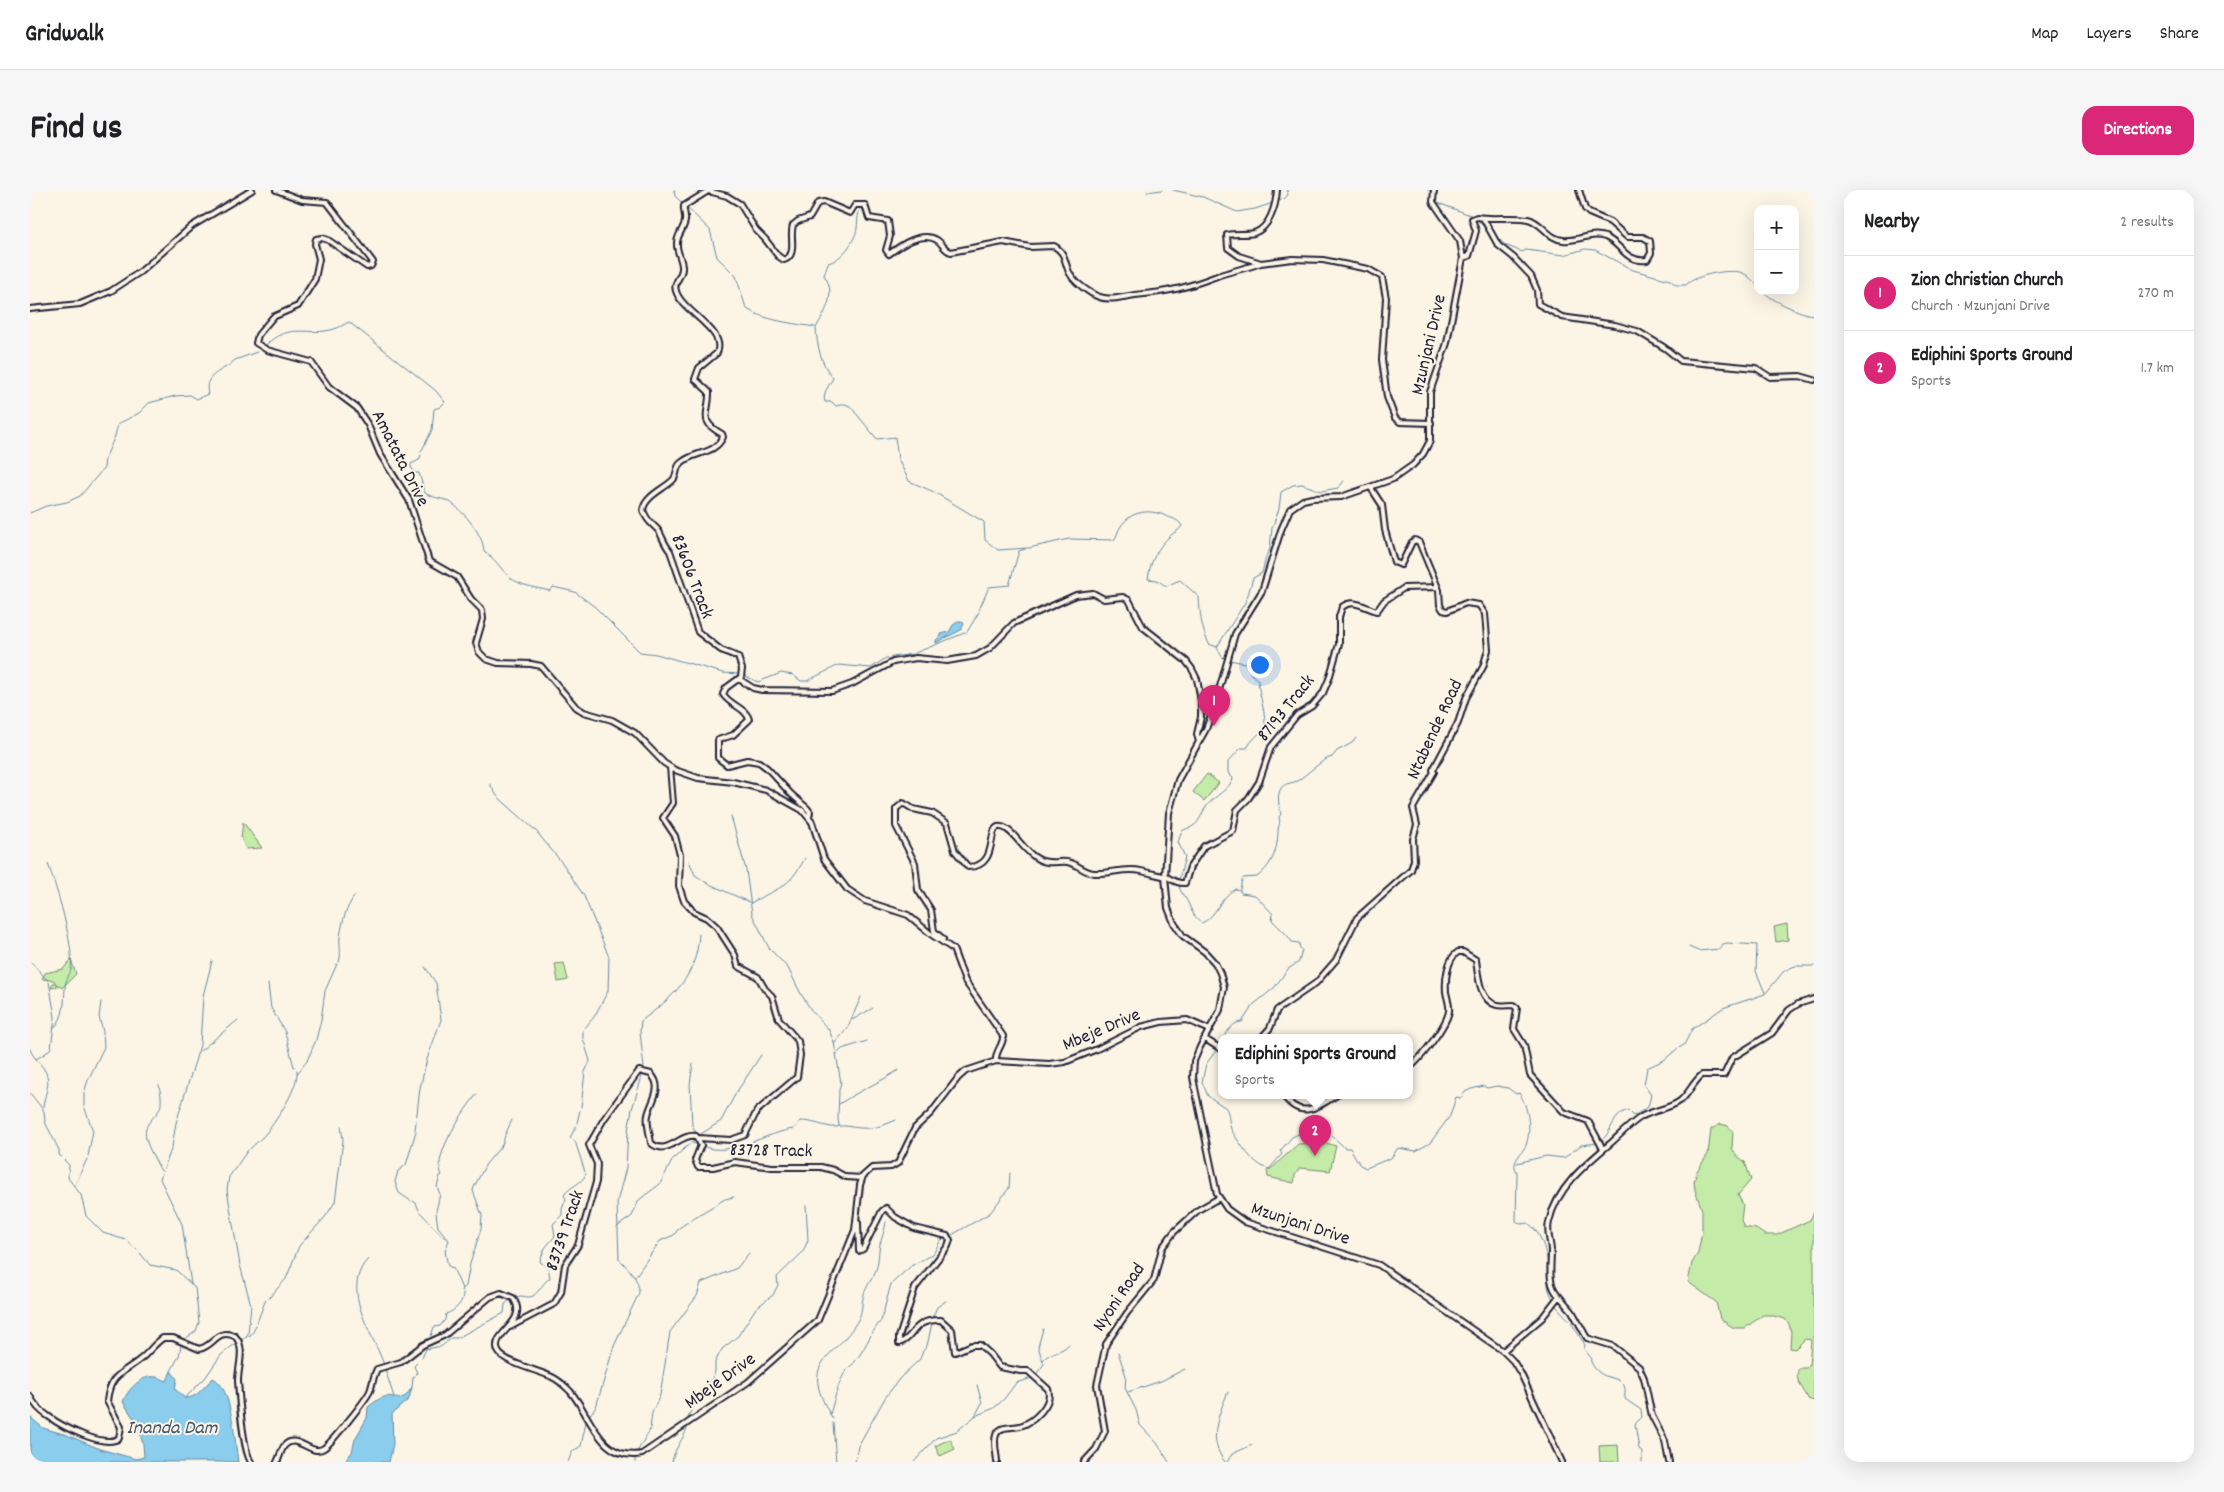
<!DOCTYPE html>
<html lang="en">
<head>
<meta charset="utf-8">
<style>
  :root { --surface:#fff; --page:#f6f6f6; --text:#202124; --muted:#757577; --line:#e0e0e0; --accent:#db2777 }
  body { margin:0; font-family:Dekko,sans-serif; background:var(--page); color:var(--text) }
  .controls { position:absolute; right:15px; top:15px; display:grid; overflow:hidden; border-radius:10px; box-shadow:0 5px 20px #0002 }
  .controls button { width:45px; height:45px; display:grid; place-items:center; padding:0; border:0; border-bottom:1px solid var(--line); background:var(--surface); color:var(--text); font:25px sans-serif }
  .you { position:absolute; left:1229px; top:474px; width:18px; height:18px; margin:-12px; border:4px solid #fff; border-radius:50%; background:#1a73e8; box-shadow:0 0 0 8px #1a73e833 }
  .badge { display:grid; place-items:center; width:32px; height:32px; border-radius:50%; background:var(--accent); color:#fff; font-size:16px; font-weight:700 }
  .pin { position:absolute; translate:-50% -41px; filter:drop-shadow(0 1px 2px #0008) }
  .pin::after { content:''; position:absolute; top:26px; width:18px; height:15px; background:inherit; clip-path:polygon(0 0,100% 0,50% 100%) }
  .popup { position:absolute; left:1188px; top:844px; width:195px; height:65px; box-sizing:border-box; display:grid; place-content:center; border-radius:10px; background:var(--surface); filter:drop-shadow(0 1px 4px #0005); font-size:16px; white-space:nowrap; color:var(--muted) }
  .popup b { font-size:19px; color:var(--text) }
  .popup::after { content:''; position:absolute; left:50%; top:100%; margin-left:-10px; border:10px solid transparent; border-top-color:var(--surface) }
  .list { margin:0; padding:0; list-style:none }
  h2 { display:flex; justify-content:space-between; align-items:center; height:65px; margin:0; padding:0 20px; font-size:21px }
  h2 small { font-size:16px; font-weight:400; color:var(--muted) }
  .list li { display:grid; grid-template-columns:32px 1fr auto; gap:15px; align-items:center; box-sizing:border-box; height:75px; padding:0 20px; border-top:1px solid var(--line) }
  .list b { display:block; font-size:19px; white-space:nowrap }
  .list p { margin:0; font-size:16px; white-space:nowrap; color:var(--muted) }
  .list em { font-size:16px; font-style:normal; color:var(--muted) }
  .map { position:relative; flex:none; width:1784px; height:1272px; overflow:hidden; border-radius:15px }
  header { display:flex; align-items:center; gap:30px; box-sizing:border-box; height:70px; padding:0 25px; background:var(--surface); border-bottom:1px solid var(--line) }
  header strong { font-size:24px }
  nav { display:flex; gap:28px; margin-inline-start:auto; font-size:18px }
  .intro { display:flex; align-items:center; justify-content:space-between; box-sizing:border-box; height:120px; padding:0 30px }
  h1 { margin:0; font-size:35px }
  .button { padding:12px 22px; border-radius:15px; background:var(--accent); color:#fff; font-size:18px; font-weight:700 }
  main { display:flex; gap:30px; padding:0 30px }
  aside { flex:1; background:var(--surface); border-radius:15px; box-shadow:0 5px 20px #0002 }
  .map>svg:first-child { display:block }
</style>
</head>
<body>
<header>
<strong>Gridwalk</strong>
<nav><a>Map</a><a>Layers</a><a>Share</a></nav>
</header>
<div class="intro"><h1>Find us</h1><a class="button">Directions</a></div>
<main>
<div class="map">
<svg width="1784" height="1272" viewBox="0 0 1784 1272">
  <rect width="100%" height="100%" fill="#fcf5e5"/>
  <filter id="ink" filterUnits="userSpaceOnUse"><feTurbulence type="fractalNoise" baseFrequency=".02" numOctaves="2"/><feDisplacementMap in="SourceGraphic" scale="10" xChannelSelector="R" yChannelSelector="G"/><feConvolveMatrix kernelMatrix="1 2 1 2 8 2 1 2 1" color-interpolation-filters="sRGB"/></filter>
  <g filter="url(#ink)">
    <!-- green -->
    <path fill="#c4eca8" stroke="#738772" d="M1177 584 1189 593 1174 611 1163 602Z
      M213 632 232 658 216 659 211 648Z
      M1757 734 1758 750 1746 752 1744 737Z
      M41 770 46 784 32 798 27 794V797L21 798 23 793H26L23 790 12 789 15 783 33 779Z
      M534 773 538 790 528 792 525 774Z
      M1691 934 1698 936 1703 942 1702 958 1706 965 1715 972 1721 990 1708 1005 1713 1015 1711 1030 1714 1037 1726 1039 1735 1045H1747L1780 1030 1784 1022V1211L1778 1209C1774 1198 1763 1191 1769 1178H1776L1779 1175 1781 1150 1775 1149 1765 1159 1760 1158 1761 1142 1759 1134 1755 1129 1740 1125H1733L1715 1138H1704L1690 1129 1686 1112 1658 1092 1662 1073 1668 1063 1672 1042V1020L1665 1000 1664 992 1667 981 1678 964 1681 939Z
      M1293 952 1306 956 1300 981 1270 978 1265 985 1264 993 1238 987 1237 981 1242 978 1268 954Z
      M920 1249 925 1259 910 1266 905 1256Z
      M1588 1255 1589 1272H1570L1569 1256Z"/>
    <!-- water -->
    <path fill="#8bcdec" stroke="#6189a5" d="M929 431H932L934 434 931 440 906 453V450L911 446V444L919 442 923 435Z
      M141 1181 147 1189 145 1199 155 1208C167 1209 174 1196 183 1188 202 1196 205 1253 208 1272H0V1227L13 1238 37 1245 70 1259 106 1269 114 1267 113 1254 106 1232 93 1212C97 1200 112 1184 126 1187 130 1187 133 1190 137 1191Z
      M382 1197 379 1209 362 1224 363 1254 359 1272H314L322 1262 325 1249 337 1228 338 1217C350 1208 355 1203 369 1209L376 1206Z"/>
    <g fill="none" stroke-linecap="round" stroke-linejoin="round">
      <!-- stream -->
      <path stroke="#6189a5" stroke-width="1" d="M644 0 645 6 680 40 687 67 706 86 716 118C731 130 766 134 785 137
        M1143 0 1173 7 1207 22 1225 19 1243 13
        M1398 0 1402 3
        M1117 2 1132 0
        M1405 8 1408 13 1443 26
        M1246 12 1254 9 1258 5 1257 0
        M832 16C827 24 828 29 827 38 825 52 811 70 798 73L794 85C807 104 796 120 786 138 787 156 791 174 803 188 799 196 792 203 795 212H802L806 216 815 214 820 216 847 249 865 247 868 269 879 291 904 302 954 332 955 350 968 360 998 358
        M1447 29 1459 43
        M1464 44 1475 55 1492 62 1496 60 1534 65 1555 59 1565 60 1603 80 1640 90 1646 95H1656C1665 85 1700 78 1713 83 1719 86 1723 91 1728 96
        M1733 101C1740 110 1773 125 1784 125
        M235 156C258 131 280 147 304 139 309 138 314 134 319 132L405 200 415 212 410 217 404 219 402 240 391 262
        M197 177 205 170 227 162
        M391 265 389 270 381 274V277L385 283H389L395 303C404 309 414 308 420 312 434 322 454 345 454 362 465 368 470 378 479 387 490 396 508 398 520 401L523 397 545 402 565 417 610 462 626 464 693 483 711 484
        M0 323 16 316 37 312 50 306 74 278 75 269 85 246 88 234 109 223 119 213 145 206 160 205 167 209 178 204C174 189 184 184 196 177
        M999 358 1039 349 1084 350C1088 345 1087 341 1091 336 1102 320 1120 319 1136 326 1143 329 1148 329 1152 336 1149 341 1144 342 1140 346 1127 358 1120 372 1118 389L1127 390 1136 396 1150 390 1169 407C1170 424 1171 438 1179 454L1187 457
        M949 420 959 397 979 395 989 361 995 359
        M885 463 937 442 949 422
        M1195 468 1192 467 1187 457 1216 411 1223 388 1232 383 1233 379 1237 364 1240 359 1242 338 1249 319 1251 302 1263 295 1272 294 1291 301 1308 298 1314 291
        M1199 470 1215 473 1221 484 1228 490C1228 502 1238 529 1234 537 1229 545 1221 550 1217 558H1211L1198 572V583L1203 588 1202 592
        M713 485 728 492 751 483 763 485 771 491H777L809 475 841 478 856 468 883 464
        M460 594 467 606 506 641 533 674 554 706 579 767 578 801 564 827 553 840V848L560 871 555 882 551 917
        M701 626 716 680 722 724 739 758 758 778 771 804 781 820 799 840 804 852 811 893 809 900 808 929 809 936
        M659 671 665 685 677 693 721 713C748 697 758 700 775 668
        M18 674C26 695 45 758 41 780 39 786 35 791 35 798 34 812 35 827 24 838
        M1213 688 1227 687C1243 674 1247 661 1248 642 1248 636 1251 633 1249 627L1251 624C1249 616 1247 608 1250 600 1254 592 1261 594 1267 591 1278 584 1292 569 1302 567L1307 561 1322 553 1326 548
        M1149 690 1155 667 1148 652 1152 641C1156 638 1159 639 1163 636 1169 633 1171 625 1174 620 1181 608 1194 603 1201 593
        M1149 695C1150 702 1153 704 1156 709 1163 721 1160 723 1172 733 1187 726 1190 707 1205 699L1210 700 1211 703 1225 705 1243 724 1242 730C1249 738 1257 743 1262 752L1269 753 1270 759 1272 760 1269 772 1258 779 1244 798 1223 815 1212 832C1203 832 1198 841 1194 847
        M1210 699 1212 690
        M1659 757 1668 761 1690 759 1693 754 1697 753 1727 755 1726 781 1735 803
        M0 771 19 792 25 827 21 858 16 863 6 869
        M309 772C312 763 309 756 310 747 313 729 315 720 325 705
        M238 794 241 818 255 842 264 877
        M822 830 843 818
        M805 853 817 839 831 807
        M1191 854 1176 874 1172 892 1178 906 1196 918C1200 925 1198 934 1202 941 1210 954 1223 975 1239 979L1252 964 1250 961 1262 947 1277 940 1294 944 1299 943 1315 958H1320L1330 975 1336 978 1361 968 1368 958 1386 961 1400 953 1420 926 1426 907 1431 908 1435 902 1441 899 1454 896 1457 898 1467 896 1478 898 1486 904 1489 903C1498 916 1502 939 1496 955 1492 964 1480 972 1487 982L1486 1031 1491 1034 1498 1033C1511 1042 1515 1059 1518 1073 1521 1088 1513 1095 1524 1110
        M0 859C3 869 15 876 17 886 20 895 14 907 13 917
        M170 861 208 830
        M807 864 812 859 837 851
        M663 874 660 894 662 935 668 946 691 931 706 903 731 865
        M614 878 610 842 611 831C643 807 667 787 669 744
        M267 884 277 871 286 850 291 830 295 801 307 774
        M129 895C130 901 132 908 131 914 129 928 112 930 116 949 119 960 126 971 131 981
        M0 903 14 921 15 932 29 960V965L32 967
        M809 914C828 901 849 893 869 880
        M547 933 550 920
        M546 936 540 948 545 951 555 982
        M385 940 390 898 397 869 411 830 406 793 395 777
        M475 945 482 930
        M1571 951C1582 943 1582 925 1598 920L1604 926 1618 917 1621 905 1614 895 1617 878 1634 870 1647 859 1654 855 1662 839 1693 818 1735 804 1754 781 1765 776H1784
        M662 953 669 955
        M673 956C699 969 736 942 764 939L770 931C782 931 790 935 801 937 806 938 811 935 816 936 838 940 846 939 866 930
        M220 959C225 953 232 949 237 942 248 928 269 897 267 880
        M58 966 63 941 54 916V903L58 890 74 857 73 842 69 827 71 812
        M33 969 39 975 38 988 51 1005 56 1026 73 1043 96 1050 107 1060
        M1487 973 1516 966 1534 968 1551 955 1568 953
        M45 995 57 969
        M381 1011 369 1003 365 992 368 981 376 975 386 941
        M383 1011 386 1013 389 1020
        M406 1021 410 1004 407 997 410 986 412 985C401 966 435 919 447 904
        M390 1022C399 1031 406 1041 416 1049
        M406 1023 408 1037 419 1050 415 1061 418 1076 423 1078 433 1101
        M587 1037 602 1026 609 1010 630 994 643 969 665 949
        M920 1046 960 1023 979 998 980 983
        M110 1063 120 1075 146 1080 165 1098 169 1132 166 1141 154 1150
        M339 1068C308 1099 344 1144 354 1175
        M881 1076 903 1064 911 1050 916 1048
        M605 1087 630 1051 644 1045 649 1038 665 1027 695 1009 704 1007
        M161 1094 152 1034 130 989 142 957 146 933 170 855 173 806 182 771
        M432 1100 436 1096 440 1074 451 1039 452 1025 443 1001 444 997 456 974 472 955 475 946
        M486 1107C492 1104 497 1109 503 1106 511 1100 512 1093 520 1088L518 1077 511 1073 510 1070 515 1058 525 1046 523 1034 532 1025V1019L536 1009 534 1005C540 996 551 995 556 984
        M239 1108 256 1089 269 1056 296 1026 305 1012 313 950 311 936
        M1524 1114 1541 1132 1555 1155 1554 1159 1562 1169 1561 1172C1571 1192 1585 1184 1593 1194 1597 1200 1594 1203 1595 1209L1611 1220 1612 1227 1605 1234 1609 1259 1612 1261V1272
        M902 1129 907 1117 916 1111
        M851 1131 861 1094 880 1077
        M401 1146 404 1137 410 1136 415 1130 416 1124C425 1121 434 1112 433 1103
        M215 1148 222 1144 224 1140 236 1109
        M212 1150 218 1144 221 1115 210 1075 197 1000 199 987 218 960
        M1088 1162 1096 1186 1095 1198 1106 1220 1110 1235 1127 1253 1139 1272
        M1013 1170C1020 1161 1032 1163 1039 1154
        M824 1173C835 1160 839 1145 850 1132
        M355 1179 364 1207
        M141 1181 149 1166 151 1155
        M1005 1186 1014 1174 1008 1157 1013 1139
        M382 1197 383 1188 387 1183 384 1176 392 1168 396 1159 412 1156 421 1148H427L474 1123 475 1114 479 1111
        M1098 1202 1131 1191 1155 1179
        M155 1208 175 1188 191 1165 206 1153
        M800 1224C768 1169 805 1170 828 1130 833 1122 831 1113 834 1104 836 1097 843 1088 846 1080 849 1072 848 1063 850 1054 852 1047 855 1040 856 1032
        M559 1226 566 1217 584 1156 609 1103C610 1090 598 1078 589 1069L587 1012 596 978 598 941 602 919 613 883
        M945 1226 964 1218 974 1209 986 1193 1002 1188
        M803 1229 800 1224C805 1209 809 1183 823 1174
        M657 1231 667 1205 682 1189 685 1181V1172L692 1159 708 1146 726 1118 743 1105 748 1095 747 1087 773 1062 778 1050 776 1015
        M803 1233 806 1272
        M607 1262 620 1239 622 1223 630 1205 640 1142 667 1106 671 1093 707 1078 719 1063
        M538 1272 542 1262 551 1256 556 1232
        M605 1272V1266
        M642 1272C644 1258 654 1249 658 1236
        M825 1272 828 1256 855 1208 869 1189 890 1169 893 1161 897 1156 902 1133
        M884 1272 906 1248 927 1241 945 1226 952 1213 947 1195
        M1195 1272C1177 1250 1188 1226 1198 1202
        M1197 1272 1202 1264 1222 1255"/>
      <!-- secondary casing -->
      <g stroke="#22223b" stroke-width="8">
        <path id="secondary" d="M246 0 272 10 297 12 343 72 341 76 337 77 298 50 292 48 286 49 285 54 289 69 285 89 268 116 243 127 228 145 226 153 237 160 281 172 299 197 327 218 338 235 350 264 379 310 399 371 427 387 441 409 452 420 453 429 446 453 449 462 456 469 468 473 501 474 511 476 546 517 554 522 582 530 605 543 634 573 645 580 668 588 703 592 736 600 772 620 782 632 794 669 817 699 835 711 878 725 902 745 923 759 935 791 973 846C974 855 965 860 966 871
          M1247 0C1246 15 1240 38 1224 43 1215 45 1206 43 1197 45L1198 58 1209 66 1231 73 1262 69 1293 70 1338 79 1352 87 1356 108 1352 170 1357 207 1365 228 1370 232 1401 233
          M1404 0 1403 12 1430 51 1433 68 1417 153 1400 202V251L1393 264 1383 275 1363 289 1311 307 1282 308 1273 310 1260 319 1251 340 1232 401 1205 444 1185 514 1176 539 1148 590 1139 623 1135 687 1138 718 1144 733 1153 746 1175 762 1185 773 1190 783 1194 797 1190 820 1170 857 1164 871 1163 887 1165 898 1187 1004 1197 1019 1215 1032 1349 1075 1473 1161 1483 1171 1491 1184 1532 1272
          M1453 28 1468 55 1483 67 1501 86 1507 100 1508 114 1532 127 1585 135 1607 141 1635 158 1651 171 1726 178 1740 187 1770 186 1784 190
          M1433 68 1439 66 1446 41 1442 29 1447 27C1464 30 1482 26 1498 29 1512 32 1518 49 1533 50 1548 52 1559 42 1575 47 1591 53 1595 73 1617 70L1621 63 1620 51 1613 47H1597L1580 32 1559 23 1555 19 1549 0
          M0 119 50 114 81 101 110 82 162 36 222 0
          M709 489 723 498 732 500 802 501 822 494 863 472 886 468 917 471 946 466 960 458 984 433 1046 405 1063 403 1074 409 1093 407 1099 410 1113 437 1156 471 1162 479 1167 489 1171 511V527L1167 544 1169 552
          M640 577 643 613 633 628 645 646 650 665 649 696 654 711 664 722 677 728 687 737 705 765 708 776 728 787 735 799 742 806 749 829 768 851 770 865 767 887 727 921 715 945 701 950 668 948
          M779 627 780 622 777 618 761 604 737 578 729 572 717 570 697 575 688 568V550L703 545 719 530C717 518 699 515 693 504L696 498 711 487 712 479 708 467 691 460 668 442 640 361C635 355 633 349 630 343 625 334 618 335 613 320 615 306 634 299 643 290 648 285 645 277 651 273 664 261 685 265 693 247L692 244C667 231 680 223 679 202L665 189 669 178 687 163C697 140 652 122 646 101 643 92 651 88 652 79 653 70 646 62 647 53 647 45 654 39 655 31 656 25 653 21 654 16L678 1 697 6 710 14 726 40 735 49 748 66 754 70C768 65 759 47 763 35L768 31 780 27 788 13 794 12 820 23 825 15H835L839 28 858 31 860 46 856 60 859 64C871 55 891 41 907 50 913 54 914 60 921 62L973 52 1000 57 1024 56C1036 63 1034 71 1039 82 1043 90 1053 98 1061 103 1077 113 1089 107 1105 105 1138 102 1156 98 1187 86 1201 81 1217 78 1231 73
          M913 749 904 741 901 720 888 700 885 673 866 636V619L873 613 883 619 902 623 917 633 925 661 938 677C971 677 955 634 971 637 983 638 994 663 1008 669 1020 676 1032 669 1041 673 1050 676 1055 683 1065 683 1080 684 1096 677 1111 681 1119 683 1129 685 1137 687 1143 690 1147 694 1155 693L1160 677 1174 656 1203 641 1207 620 1218 609 1229 592 1241 557 1267 525 1282 516 1293 503 1299 489 1309 454V427L1312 417C1324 408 1335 418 1347 421L1354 411 1374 398 1408 397
          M1232 847 1240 838 1247 820 1286 793 1306 770 1327 728 1381 680 1384 670 1383 649 1387 635 1383 618 1404 582 1403 580 1428 533 1436 508 1453 477 1458 460 1455 424 1449 415 1436 413 1417 421 1413 420 1410 415 1409 400 1389 352 1385 350 1382 352 1371 375 1364 372 1355 340 1352 315 1341 298
          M1175 849 1191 859
          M1379 878C1390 870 1417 835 1419 821 1420 815 1417 808 1416 802 1415 790 1417 769 1428 762H1433L1446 770C1448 784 1449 811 1467 815 1472 816 1478 815 1483 815L1487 818 1484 839 1494 855 1500 885 1534 922 1558 931 1573 959
          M1253 905C1270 930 1286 918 1307 905
          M828 1033 829 1061 833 1059 852 1021 856 1018 865 1027 884 1038 917 1046 920 1050 918 1056 885 1098 869 1147V1153C885 1149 881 1129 911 1130L922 1140 925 1162 942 1155H950L960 1164 970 1177 990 1181H998L1018 1199C1023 1214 1004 1232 990 1236 982 1238 970 1235 966 1245 963 1252 967 1265 967 1272
          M1529 1106 1542 1121 1557 1148 1583 1156 1609 1177 1614 1188 1622 1226 1635 1251 1639 1272
          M480 1137 524 1114 531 1102 535 1075 548 1055 566 992 567 974 559 955 574 929 609 881 621 884C634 898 621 911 618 925 616 933 620 945 621 953 637 967 650 943 666 946L671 955 665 970 668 977H683L705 972 742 977H791L803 980 816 987 831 988
          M1473 1161 1512 1128 1529 1106C1517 1094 1521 1077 1521 1062 1521 1051 1516 1043 1519 1032 1526 998 1557 973 1582 952 1592 943 1600 934 1611 927 1623 920 1639 919 1650 911 1659 904 1663 892 1672 885H1694L1702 868 1742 843 1759 820 1768 814 1784 809
          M0 1206C4 1214 10 1221 18 1226 31 1236 75 1259 89 1248L91 1237 77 1211C80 1182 95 1183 113 1167 120 1161 125 1153 133 1148H143L169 1159C185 1156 186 1138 205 1146 216 1158 208 1176 208 1191 209 1207 213 1260 221 1272
          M247 1272C250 1267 251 1259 255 1255 268 1243 281 1267 294 1258 302 1252 336 1210 340 1201 343 1194 343 1186 347 1179L371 1172 393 1155 415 1145 460 1107 471 1103 483 1108C500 1133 460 1142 468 1161 473 1173 511 1181 522 1187 529 1190 535 1196 540 1201 561 1225 570 1272 612 1264L718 1192 788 1130 825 1040 830 995 833 986 842 978 861 977 868 973 885 938 901 923 928 888 936 881 966 871 1019 874 1035 872 1067 859 1111 837 1131 832 1157 830 1180 840
          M1054 1272 1066 1259 1075 1241 1067 1195 1076 1154 1097 1123 1124 1090 1132 1058 1144 1042 1168 1020 1189 1008"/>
      </g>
      <!-- secondary -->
      <use href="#secondary" stroke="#fcf5e5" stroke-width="4"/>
    </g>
  </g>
  <g text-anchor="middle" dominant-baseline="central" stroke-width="4" stroke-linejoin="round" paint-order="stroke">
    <!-- street labels -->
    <g font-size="19" fill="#22223b" stroke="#fcf5e5">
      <text transform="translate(1400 155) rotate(-77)">Mzunjani Drive</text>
      <text transform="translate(369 269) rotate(63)">Amatata Drive</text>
      <text transform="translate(661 387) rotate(69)">83606 Track</text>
      <text transform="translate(1257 519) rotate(-51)">87193 Track</text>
      <text transform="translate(1406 540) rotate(-65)">Ntabende Road</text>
      <text transform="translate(1072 841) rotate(-23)">Mbeje Drive</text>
      <text transform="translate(741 962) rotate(1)">83728 Track</text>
      <text transform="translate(1270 1035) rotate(18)">Mzunjani Drive</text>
      <text transform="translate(536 1041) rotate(-71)">83739 Track</text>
      <text transform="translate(1090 1108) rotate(-56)">Nyoni Road</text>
      <text transform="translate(691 1192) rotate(-36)">Mbeje Drive</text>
    </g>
    <!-- water labels -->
    <g font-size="20" font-style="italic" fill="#425570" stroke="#fcf5e5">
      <text x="142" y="1239">Inanda Dam</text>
    </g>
  </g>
</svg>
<div class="controls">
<button>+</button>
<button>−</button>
</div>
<div class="you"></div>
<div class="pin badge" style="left:1184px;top:536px">1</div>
<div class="pin badge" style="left:1285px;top:966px">2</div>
<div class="popup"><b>Ediphini Sports Ground</b>Sports</div>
</div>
<aside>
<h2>Nearby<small>2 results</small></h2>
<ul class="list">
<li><span class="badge">1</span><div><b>Zion Christian Church</b><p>Church · Mzunjani Drive</p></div><em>270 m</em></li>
<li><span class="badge">2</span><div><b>Ediphini Sports Ground</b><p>Sports</p></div><em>1.7 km</em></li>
</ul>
</aside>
</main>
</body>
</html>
